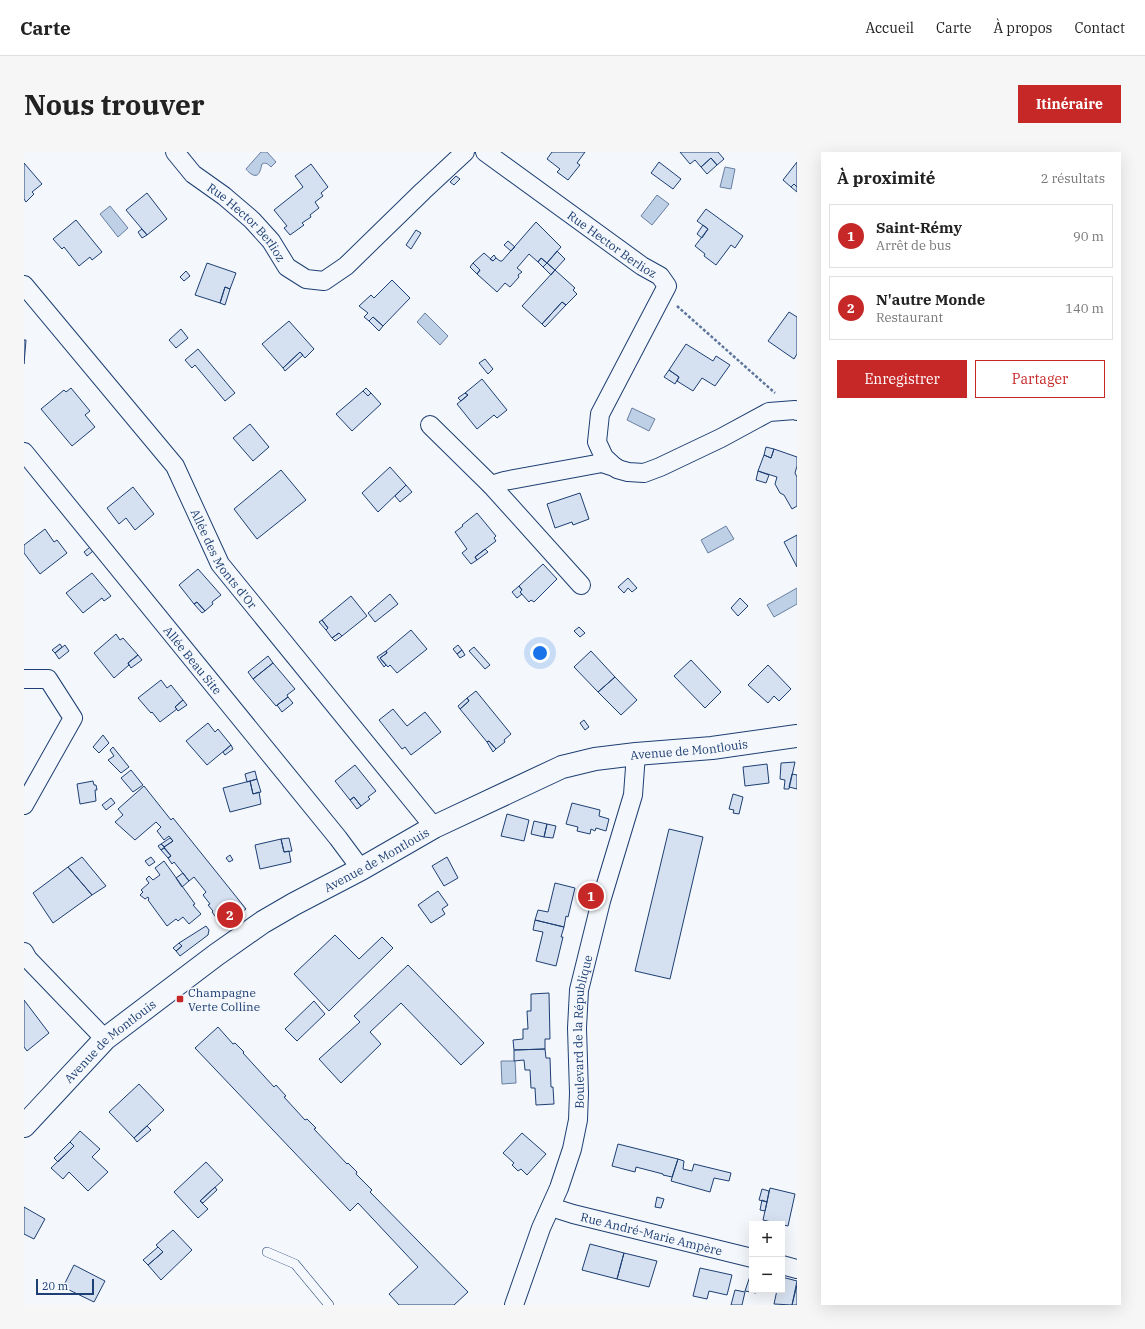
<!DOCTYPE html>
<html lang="fr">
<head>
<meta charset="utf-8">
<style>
  :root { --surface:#fff; --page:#f6f6f6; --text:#222; --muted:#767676; --line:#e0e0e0; --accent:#c62828 }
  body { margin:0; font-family:"IBM Plex Serif",serif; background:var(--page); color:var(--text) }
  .controls { position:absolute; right:12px; bottom:12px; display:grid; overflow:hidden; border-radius:0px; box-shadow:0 4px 16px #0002 }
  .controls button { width:36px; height:36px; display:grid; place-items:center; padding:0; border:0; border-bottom:1px solid var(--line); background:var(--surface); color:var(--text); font:20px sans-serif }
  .scale { position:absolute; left:12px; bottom:10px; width:58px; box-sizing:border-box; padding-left:4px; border:2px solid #1d3f73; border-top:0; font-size:11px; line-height:14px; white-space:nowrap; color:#1d3f73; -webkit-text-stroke:3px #f4f7fb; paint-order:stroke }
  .you { position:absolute; left:516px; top:501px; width:14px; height:14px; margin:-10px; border:3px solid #fff; border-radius:50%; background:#1a73e8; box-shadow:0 0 0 6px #1a73e833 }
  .badge { display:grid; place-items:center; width:26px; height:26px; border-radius:50%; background:var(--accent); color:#fff; font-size:13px; font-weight:700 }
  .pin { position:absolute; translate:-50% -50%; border:2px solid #fff; box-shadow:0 1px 4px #0006 }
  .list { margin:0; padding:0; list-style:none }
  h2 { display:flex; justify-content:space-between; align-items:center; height:52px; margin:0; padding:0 16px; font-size:17px }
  h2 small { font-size:13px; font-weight:400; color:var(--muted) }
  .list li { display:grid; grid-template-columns:26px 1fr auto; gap:12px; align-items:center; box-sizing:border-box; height:64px; margin:0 8px 8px; padding:0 8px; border:1px solid var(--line); border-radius:0px }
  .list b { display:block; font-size:15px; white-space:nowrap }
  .list p { margin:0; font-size:13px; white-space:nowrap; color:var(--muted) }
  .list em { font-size:13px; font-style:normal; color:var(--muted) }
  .actions { display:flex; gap:8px; padding:12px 16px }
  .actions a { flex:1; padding:9px 0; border:1px solid var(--accent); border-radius:0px; text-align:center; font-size:14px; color:var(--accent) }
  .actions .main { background:var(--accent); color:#fff }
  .map { position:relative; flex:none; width:773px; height:1153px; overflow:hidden; border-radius:0px }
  header { display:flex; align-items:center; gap:24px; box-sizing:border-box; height:56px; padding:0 20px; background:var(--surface); border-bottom:1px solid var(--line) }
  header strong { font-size:19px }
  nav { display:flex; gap:22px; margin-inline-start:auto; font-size:14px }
  .intro { display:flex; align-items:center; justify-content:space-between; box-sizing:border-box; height:96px; padding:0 24px }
  h1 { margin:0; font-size:28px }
  .button { padding:10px 18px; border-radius:0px; background:var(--accent); color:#fff; font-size:14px; font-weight:700 }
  main { display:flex; gap:24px; padding:0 24px }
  aside { flex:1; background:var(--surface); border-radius:0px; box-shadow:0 4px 16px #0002 }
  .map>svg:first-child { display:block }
</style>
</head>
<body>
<header>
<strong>Carte</strong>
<nav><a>Accueil</a><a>Carte</a><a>À propos</a><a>Contact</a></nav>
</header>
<div class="intro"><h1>Nous trouver</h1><a class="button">Itinéraire</a></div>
<main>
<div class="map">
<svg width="773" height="1153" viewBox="0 0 773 1153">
  <rect width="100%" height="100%" fill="#f4f7fb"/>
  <!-- water -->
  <path fill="#bed0e5" stroke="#687fa3" d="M237 0H243L252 10 247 15C244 12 242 10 238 12 237 15 237 17 236 19 233 28 225 21 222 17Z
    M701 15 711 17 707 37 696 35Z
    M633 43 645 52 628 73 617 64Z
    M86 54 104 76 94 85 76 62Z
    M401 161 424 184 416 193 393 170Z
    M608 256 631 267 625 279 603 268Z
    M702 374 710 387 684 401 677 388Z
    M773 436V452L750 465 743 453Z
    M477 909H491L492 931 478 932Z"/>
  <!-- building -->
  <path fill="#d5e0f0" stroke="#1d3f73" d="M528 0H561L553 11 556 13 544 28 533 20 536 17 523 7Z
    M656 0H694L700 7 693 13 687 6 677 15 671 8 666 12Z
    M687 6 693 13 683 22 677 15Z
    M635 10 657 27 649 37 627 21Z
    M773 10V35L770 32 767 35 759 28Z
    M0 11 18 32 8 40 10 42 2 50 0 47Z
    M287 12 304 35 297 41 299 44 291 50 295 56 286 63 287 65 278 71 280 73 266 83 260 76 263 74 250 58 279 35 271 24Z
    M432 24 436 27 430 33 426 30Z
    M770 32 773 35V40L767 35Z
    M123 41 143 67 123 83 102 58Z
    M682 57 719 84 711 96 707 93 692 113 680 104 681 102 671 94 684 77 673 69Z
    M52 68 78 100 68 108 66 105 55 114 40 95 38 97 29 87Z
    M512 70 537 95 523 111 517 106 514 110 505 102 493 116 498 120 494 123 495 125 486 135 481 131 473 140 453 122 456 118 449 111 460 101 469 109 472 106 476 109H478Z
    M679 73 684 77 678 86 673 82Z
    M118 77 123 83 118 86 114 80Z
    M392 78 397 81 387 97 382 93Z
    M484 89 491 95 487 99 480 93Z
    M533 99 541 107 531 118 523 111Z
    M470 103 472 106 469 109 466 107Z
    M517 106 523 111 519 115 514 110Z
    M183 111 212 121 206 137 201 135 196 151 171 143Z
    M449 111 456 118 453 122 446 115Z
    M523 111 531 118 527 123 519 115Z
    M531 118 551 136 549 138 553 142 542 153 538 150 518 172 498 154Z
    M162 119 166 124 160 129 156 125Z
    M368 128 386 146 359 174 349 165 345 169 340 165 344 161 335 154 347 143 350 146Z
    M201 135 206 137 201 153 196 151Z
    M538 150 542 153 521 175 518 172Z
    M765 160 773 165V202L770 207 744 189Z
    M349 165 359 174 355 179 345 169Z
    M265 169 290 197 281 206 276 200 259 216 238 192Z
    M157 177 164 186 152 196 145 188Z
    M0 188H2L0 212Z
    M662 192 689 209 692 204 706 213 691 234 678 226 669 239 653 229 655 225 645 218Z
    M174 197 211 241 201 249 171 213 168 216 161 208Z
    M276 200 279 203 261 219 259 216Z
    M461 207 469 217 464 222 455 211Z
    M645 218 655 225 651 232 640 225Z
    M458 227 483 258 473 266 470 263 453 277 433 252 444 243 441 241Z
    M47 236 66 259 61 263 71 275 48 294 17 257 40 238 42 240Z
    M342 236 347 241 344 244 339 239Z
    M339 239 344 244 347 241 357 252 328 279 312 262Z
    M441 241 444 243 437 249 434 246Z
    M226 272 245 295 229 309 209 286Z
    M742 295 750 297 747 306 740 303Z
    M750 297 773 305V314L771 321 773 325V354L768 357 760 343 756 341 751 332 753 325 734 319 740 303 747 306Z
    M366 315 382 333 354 360 338 341Z
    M257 318 282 348 233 387 210 357Z
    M734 319 745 323 742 331 732 328Z
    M382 333 388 340 376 350 371 344Z
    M109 335 130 362 111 378 102 366 95 372 83 356Z
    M556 341 565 367 549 373 548 370 531 376 523 352Z
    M453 361 472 384 470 386 472 389 451 405 453 408 447 412 438 401 443 397 431 380 439 374 438 373Z
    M21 377 30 390 33 388 43 401 16 422 0 401V393Z
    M773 383V415L760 390Z
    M66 395 69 399 63 404 60 400Z
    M461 397 464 400 453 408 451 405Z
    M519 412 533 427 510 450 507 448 505 450 496 440 498 438 495 434Z
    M174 417 197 443 188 450 189 452 181 459 173 450 170 452 155 433Z
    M68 421 87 444 80 449 78 446 59 461 42 441Z
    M604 426 613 436 608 440 604 436 600 441 594 435Z
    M495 434 498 438 496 440 498 442 493 446 488 440Z
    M366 442 374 452 351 470 344 461Z
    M327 444 343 464 318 484 315 481 308 486 302 478 304 476 298 468Z
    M716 446 724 454 714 464 707 456Z
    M173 450 181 459 178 461 170 452Z
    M298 468 304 476 302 478 295 470Z
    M555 475 561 481 556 485 550 479Z
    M387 478 403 497 373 521 366 513 364 515 356 506 363 501 362 499Z
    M315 481 318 484 311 489 308 486Z
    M92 482 96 488 99 486 114 503 104 511 105 513 90 526 70 501Z
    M36 492 38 495 31 501 28 498Z
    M41 493 45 499 35 507 31 501Z
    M434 493 438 498 433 502 429 497Z
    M450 495 466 513 461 517 445 499Z
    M438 498 441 503 436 506 433 502Z
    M362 499 363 501 356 506 362 513 360 515 353 505Z
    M567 499 591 525 574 540 550 515Z
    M114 503 118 508 107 516 104 511Z
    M244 504 249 511 229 527 224 520Z
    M667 508 697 540 681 556 650 524Z
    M249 511 271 537 263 543 264 545 252 554 229 527Z
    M744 513 767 537 755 549 750 544 744 551 724 533Z
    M591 525 613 548 597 563 574 540Z
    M137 528 143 536 147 533 159 548 151 555 153 557 136 570 128 560 127 561 114 546Z
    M452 539 487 582 480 588 481 590 472 597 465 589 463 590 436 557 445 549 443 546Z
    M264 545 269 551 258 560 253 553Z
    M443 546 445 549 436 557 434 554Z
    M159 548 163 553 154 559 151 555Z
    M369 557 383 574 401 560 417 580 387 603 381 595 378 597 355 568Z
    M560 568 565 575 561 578 556 571Z
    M184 571 191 580 194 577 207 593 183 613 162 589Z
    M79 583 85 591 75 601 69 595Z
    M465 589 472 597 469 600 463 590Z
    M207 593 209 597 201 603 199 600Z
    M89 595 105 615 97 621 84 608 90 604 86 598Z
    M771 610 765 637H760L761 628 756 627 757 611Z
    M743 612 745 631 721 634 719 615Z
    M331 613 352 639 344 645 346 647 337 654 330 645 326 648 311 629Z
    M107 618 119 633 109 640 97 626Z
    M231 619 233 627 223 630 221 622Z
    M768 622 773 623V637L765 635Z
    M233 627 237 640 229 642 226 629Z
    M69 629 70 633H72L73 638H71L72 649 56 652 53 632Z
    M226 629 229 642 235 640 237 652 206 660 199 636Z
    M120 634 147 668 149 666 222 757 198 773 188 760 189 759 184 753 186 752 179 743 182 740 170 725 165 729 150 710 148 712 144 706 147 704 140 695 149 689 145 684 140 688 133 679 137 675 132 670 111 688 91 670 99 663 94 657Z
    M709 642 719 645 715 662 709 661 710 658 705 657Z
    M330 645 337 654 333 657 326 648Z
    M87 646 91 651 82 658 78 653Z
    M548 651 576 658 575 664 585 667 582 679 572 676 571 679 567 677 566 682 553 679 554 675 542 672Z
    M483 662 505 668 500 689 477 684Z
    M510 669 523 672 520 685 507 682Z
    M523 672 532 674 529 686 520 685Z
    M645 677 679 685 646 827 611 819Z
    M146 686 149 689 140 695 137 692Z
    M265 686 268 699 260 700 257 687Z
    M257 687 260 700 265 699 267 710 236 717 231 693Z
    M137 692 141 695 137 698 134 694Z
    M140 696 147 704 144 706 137 698Z
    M206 703 209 708 205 710 202 706Z
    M58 705 82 734 68 743 44 715Z
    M127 705 131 710 125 714 121 709Z
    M423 705 434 726 420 734 408 714Z
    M140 709 171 752 169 753 177 762 165 772 159 765 154 769 152 767 143 774 124 748 125 747 124 745 121 747 116 743 119 740 117 738 125 731 122 727 125 724 129 728 136 723 131 716Z
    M44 715 68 743 29 771 9 741Z
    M159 721 165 729 158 735 152 726Z
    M531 731 551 736 544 765 542 764 540 775 511 768 514 758 524 760Z
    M414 739 424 753 418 757 421 762 407 771 394 753Z
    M511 768 540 775 537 785H539L532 814 512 809 519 780 509 778Z
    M182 774 185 778 184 783 156 804 152 799 158 794 155 791Z
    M311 783 335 807 358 785 369 796 305 859 270 822Z
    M155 791 158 794 152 799 149 796Z
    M384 813 460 891 437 913 377 851 346 880 357 892 317 931 295 907 336 870 330 864Z
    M525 841 526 887H521V897L490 898 489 888 499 887V877H504L503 859H507V842Z
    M0 848 25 881 3 899 0 895Z
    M290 849 301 862 273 889 261 877Z
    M194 875 209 892 211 891 220 900 219 901 250 935 252 933 262 944 260 945 281 968 283 967 292 976 290 977 323 1012 324 1011 333 1020 332 1022 348 1038 346 1040 444 1140 430 1153H375L365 1142 394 1115 334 1051 326 1059 171 896Z
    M521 897 522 906H526L527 935H529L530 952 512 953 511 936H507L506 918H501L500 908 490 909V898Z
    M115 932 140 958 110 986 85 960Z
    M123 974 127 978 113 990 110 986Z
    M56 979 76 997 68 1005 84 1020 64 1039 45 1020 39 1027 27 1016 50 994 46 990Z
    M498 981 522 1002 503 1023 497 1017 494 1019 488 1013 490 1011 479 1001Z
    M46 990 50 994 34 1010 30 1006Z
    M594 992 654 1007 648 1025 639 1023V1022L612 1015 611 1020 588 1014Z
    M654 1007 660 1009 659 1017 668 1019 670 1012 707 1021 705 1029 690 1026 686 1040 647 1029Z
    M182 1010 199 1028 176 1049 184 1057 174 1066 150 1040Z
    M191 1035 193 1038 179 1051 176 1049Z
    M746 1036 771 1042 764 1074 739 1068Z
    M738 1037 745 1039 743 1050 735 1048Z
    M633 1045 640 1047 637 1056 631 1055Z
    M738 1048 743 1050 741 1059 736 1058Z
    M0 1055 21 1067 10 1087 0 1082Z
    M149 1078 168 1098 137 1128 124 1113 139 1100 132 1093Z
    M566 1092 600 1101 593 1127 558 1118Z
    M134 1095 139 1100 124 1113 119 1108Z
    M600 1101 633 1109 625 1135 593 1127Z
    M50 1113 81 1129 70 1150 39 1135Z
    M676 1116 708 1123 703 1143 685 1139 683 1147 669 1144Z
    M728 1118V1138H732V1141L721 1139Z
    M758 1125 773 1129 768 1153 750 1152 753 1138H758Z
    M773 1133V1153H768Z
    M711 1138 721 1140 718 1153H707Z"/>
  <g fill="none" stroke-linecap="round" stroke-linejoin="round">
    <!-- lane casing -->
    <g stroke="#1d3f73" stroke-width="10">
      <path id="lane" d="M243 1100 271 1112 305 1153"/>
    </g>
    <!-- street casing -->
    <g stroke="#1d3f73" stroke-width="20">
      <g id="street">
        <path id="s1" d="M151 0 169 22 200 44 228 68 247 89 263 115 282 127 300 129 322 114 399 39 441 0"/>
        <path id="s2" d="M461 0 618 114 636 124 643 134 576 262 573 290 580 305 593 317 604 320 620 321 636 315 697 286 745 260 771 258 773 259"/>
        <path id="s3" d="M0 133 151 314 196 412 410 675"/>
        <path d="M406 273 467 333"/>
        <path id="s4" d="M0 300 314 686 337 717"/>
        <path d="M557 433 467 333 480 329 578 311 593 316"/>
        <path d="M0 527H24L49 566 0 653"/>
        <path d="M0 800 4 807 81 887"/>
        <path id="s5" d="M527 1055 549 1062 728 1106"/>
        <path d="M758 1113 773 1117"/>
        <path id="s6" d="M490 1153 517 1076 535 1036 548 997 554 968 555 941 553 876 555 838 577 749 609 643 612 602"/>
      </g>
    </g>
    <!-- secondary casing -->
    <g stroke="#1d3f73" stroke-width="24">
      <g id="secondary">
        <path id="s7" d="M0 974 81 887 192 803 239 770 270 752 337 717 410 675 538 615 571 607 612 602 688 596 773 584"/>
      </g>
    </g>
    <!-- path -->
    <path stroke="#5e769c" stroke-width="2.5" stroke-dasharray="3 2" stroke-linecap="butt" d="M653 154 751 241"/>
    <!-- lane -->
    <use href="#lane" stroke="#f4f7fb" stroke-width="9"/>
    <!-- street -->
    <use href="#street" stroke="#f4f7fb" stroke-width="18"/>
    <!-- secondary -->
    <use href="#secondary" stroke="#f4f7fb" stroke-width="22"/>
  </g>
  <!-- markers -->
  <rect fill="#c62828" stroke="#f4f7fb" stroke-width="1.5" x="152" y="843" width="8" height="8" rx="2"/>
  <g text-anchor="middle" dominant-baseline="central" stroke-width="3" stroke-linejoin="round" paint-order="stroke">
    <!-- street labels -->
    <g font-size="12" fill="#1d3f73" stroke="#f4f7fb">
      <text stroke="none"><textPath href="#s1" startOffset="101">Rue Hector Berlioz</textPath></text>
      <text stroke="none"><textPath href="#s2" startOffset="157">Rue Hector Berlioz</textPath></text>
      <text stroke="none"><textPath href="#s3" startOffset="341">Allée des Monts d'Or</textPath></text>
      <text stroke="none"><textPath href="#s4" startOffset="268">Allée Beau Site</textPath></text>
      <text stroke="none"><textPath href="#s7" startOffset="781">Avenue de Montlouis</textPath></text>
      <text stroke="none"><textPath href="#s7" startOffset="445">Avenue de Montlouis</textPath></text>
      <text stroke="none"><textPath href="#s6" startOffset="285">Boulevard de la République</textPath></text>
      <text stroke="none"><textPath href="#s7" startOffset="121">Avenue de Montlouis</textPath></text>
      <text stroke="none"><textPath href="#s5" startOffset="104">Rue André-Marie Ampère</textPath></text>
    </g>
    <!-- poi labels -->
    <g font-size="12" fill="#1d3f73" stroke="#f4f7fb" text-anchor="start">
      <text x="164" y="840">Champagne<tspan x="164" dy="14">Verte Colline</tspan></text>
    </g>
  </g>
</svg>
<div class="controls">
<button>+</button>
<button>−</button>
</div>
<div class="scale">20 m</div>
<div class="you"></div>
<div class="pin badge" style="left:567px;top:744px">1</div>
<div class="pin badge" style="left:206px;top:763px">2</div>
</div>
<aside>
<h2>À proximité<small>2 résultats</small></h2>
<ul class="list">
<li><span class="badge">1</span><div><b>Saint-Rémy</b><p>Arrêt de bus</p></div><em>90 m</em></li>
<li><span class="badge">2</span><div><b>N'autre Monde</b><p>Restaurant</p></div><em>140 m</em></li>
</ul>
<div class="actions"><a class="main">Enregistrer</a><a>Partager</a></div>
</aside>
</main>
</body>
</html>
